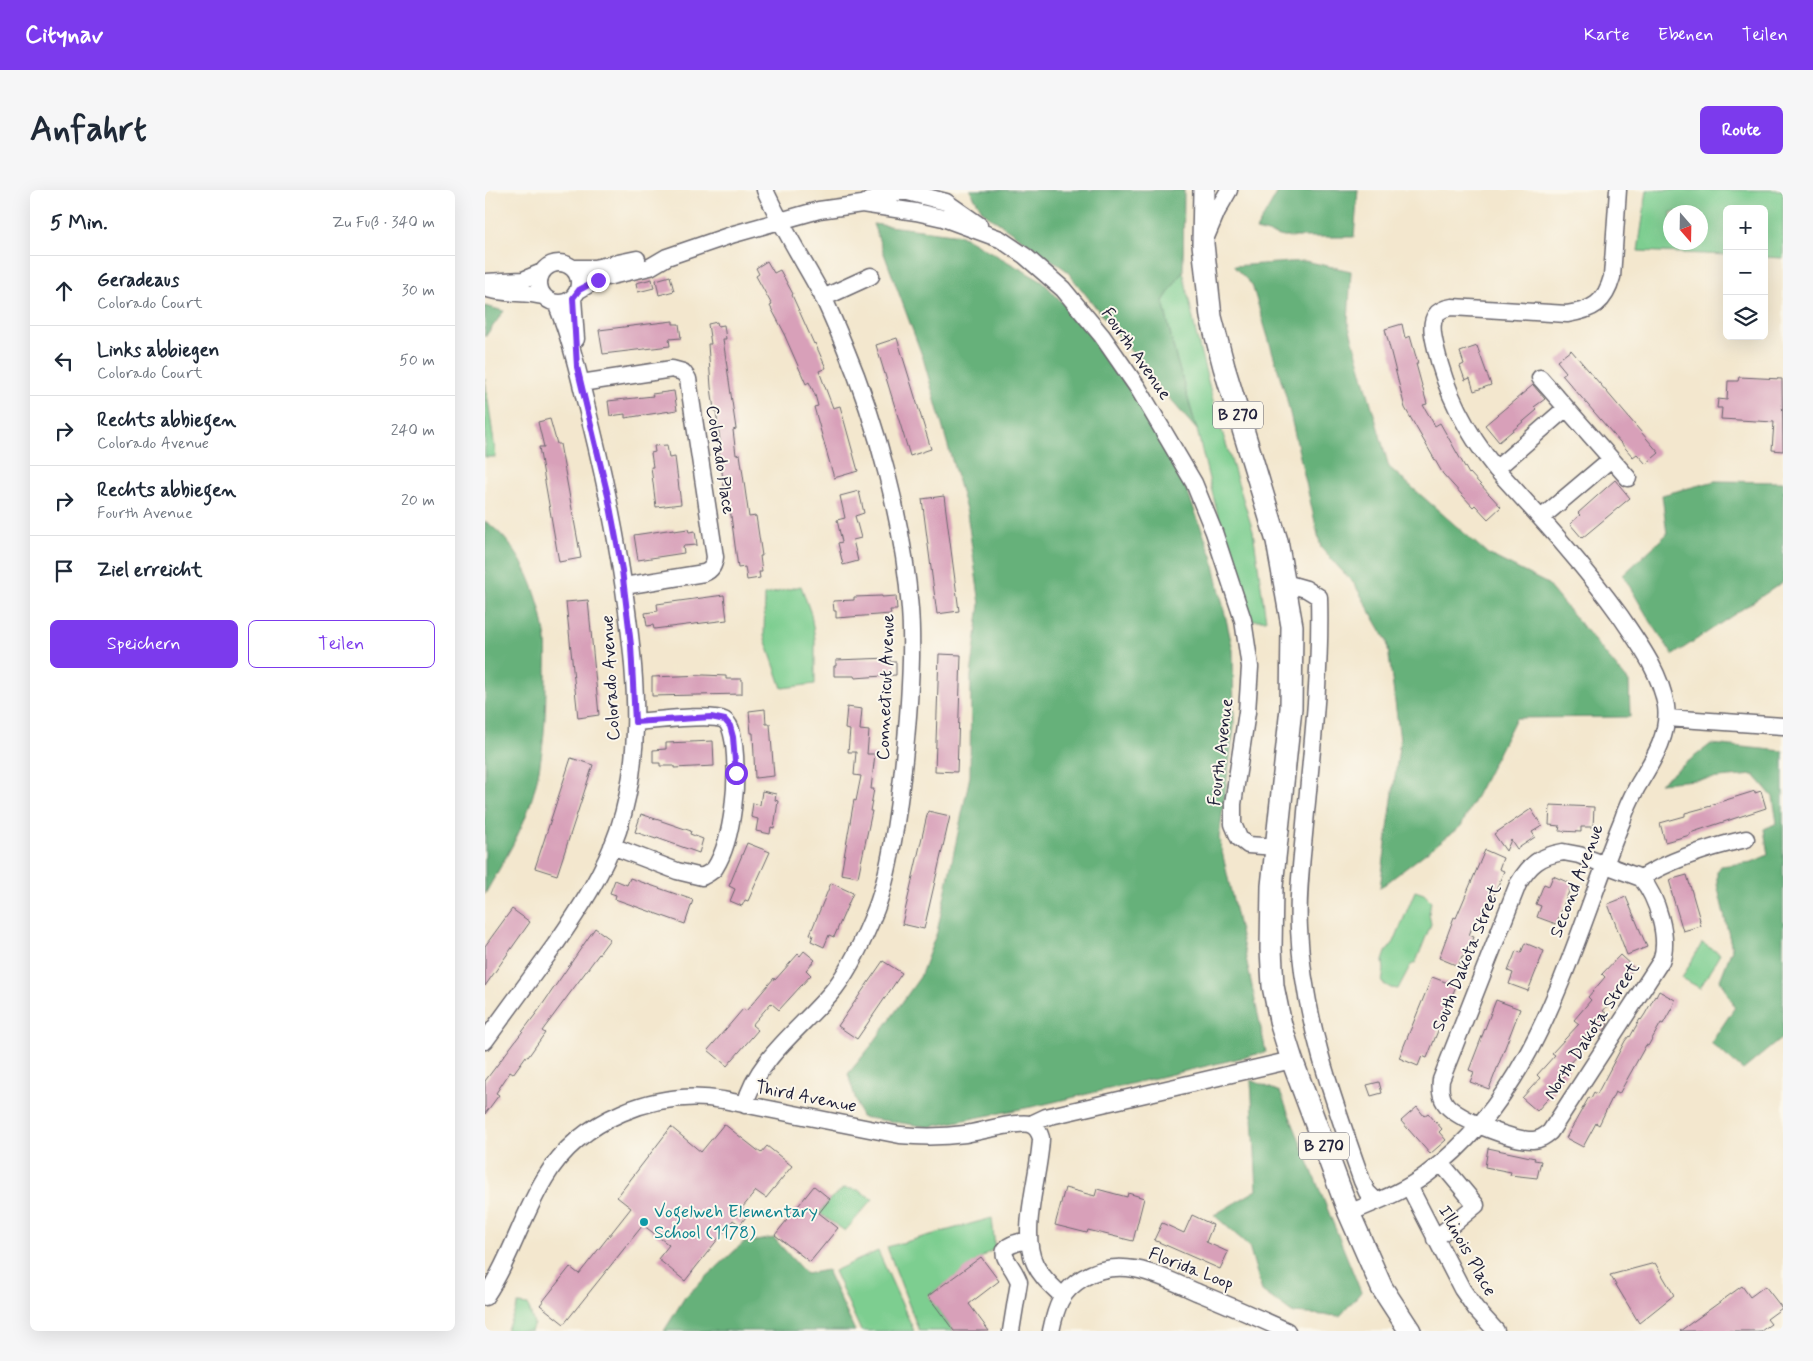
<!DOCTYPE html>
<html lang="de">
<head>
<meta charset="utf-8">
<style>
  :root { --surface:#fff; --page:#f6f6f7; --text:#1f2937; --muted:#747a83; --line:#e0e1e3; --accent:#7c3aed }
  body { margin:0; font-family:Mynerve,sans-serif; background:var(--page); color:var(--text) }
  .controls { position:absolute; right:15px; top:15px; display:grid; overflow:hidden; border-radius:8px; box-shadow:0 5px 20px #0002 }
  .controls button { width:45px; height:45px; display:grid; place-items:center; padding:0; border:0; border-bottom:1px solid var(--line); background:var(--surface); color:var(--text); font:25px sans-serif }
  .compass { position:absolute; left:1178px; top:15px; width:45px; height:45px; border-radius:50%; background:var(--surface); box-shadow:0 5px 20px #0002; rotate:160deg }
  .stop { position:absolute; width:15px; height:15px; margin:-11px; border:4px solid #7c3aed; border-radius:50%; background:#fff }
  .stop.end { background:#7c3aed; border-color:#fff; box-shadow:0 1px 5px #0008 }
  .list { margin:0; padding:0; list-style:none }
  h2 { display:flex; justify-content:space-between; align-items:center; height:65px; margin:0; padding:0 20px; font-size:21px }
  h2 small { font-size:16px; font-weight:400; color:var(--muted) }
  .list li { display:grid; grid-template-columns:32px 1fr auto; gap:15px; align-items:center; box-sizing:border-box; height:70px; padding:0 20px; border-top:1px solid var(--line) }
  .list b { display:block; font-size:19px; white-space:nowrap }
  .list p { margin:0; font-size:16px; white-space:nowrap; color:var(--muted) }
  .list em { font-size:16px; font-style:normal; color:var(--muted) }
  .actions { display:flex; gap:10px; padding:15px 20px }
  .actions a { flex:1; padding:11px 0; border:1px solid var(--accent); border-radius:8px; text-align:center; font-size:18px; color:var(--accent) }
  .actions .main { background:var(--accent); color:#fff }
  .icon { flex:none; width:28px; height:28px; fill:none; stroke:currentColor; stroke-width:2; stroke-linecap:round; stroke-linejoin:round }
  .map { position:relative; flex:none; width:1298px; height:1141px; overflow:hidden; border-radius:8px }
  header { display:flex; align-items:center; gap:30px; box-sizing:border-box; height:70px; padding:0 25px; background:var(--accent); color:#fff }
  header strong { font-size:24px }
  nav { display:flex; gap:28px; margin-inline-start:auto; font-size:18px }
  .intro { display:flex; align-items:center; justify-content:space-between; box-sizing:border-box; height:120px; padding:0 30px }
  h1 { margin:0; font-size:35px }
  .button { padding:12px 22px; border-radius:8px; background:var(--accent); color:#fff; font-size:18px; font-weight:700 }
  main { display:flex; gap:30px; padding:0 30px }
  aside { flex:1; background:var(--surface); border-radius:8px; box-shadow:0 5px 20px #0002 }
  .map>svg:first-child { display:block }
</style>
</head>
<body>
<header>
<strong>Citynav</strong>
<nav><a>Karte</a><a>Ebenen</a><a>Teilen</a></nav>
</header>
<div class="intro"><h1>Anfahrt</h1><a class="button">Route</a></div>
<main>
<aside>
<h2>5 Min.<small>Zu Fuß · 340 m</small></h2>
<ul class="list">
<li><svg class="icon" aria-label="ahead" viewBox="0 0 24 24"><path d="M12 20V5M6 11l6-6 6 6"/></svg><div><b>Geradeaus</b><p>Colorado Court</p></div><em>30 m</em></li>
<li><svg class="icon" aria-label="left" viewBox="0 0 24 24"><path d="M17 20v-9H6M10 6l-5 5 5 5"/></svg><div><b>Links abbiegen</b><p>Colorado Court</p></div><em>50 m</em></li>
<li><svg class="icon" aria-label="right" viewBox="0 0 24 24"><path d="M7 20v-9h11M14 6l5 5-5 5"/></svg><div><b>Rechts abbiegen</b><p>Colorado Avenue</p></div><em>240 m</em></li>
<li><svg class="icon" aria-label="right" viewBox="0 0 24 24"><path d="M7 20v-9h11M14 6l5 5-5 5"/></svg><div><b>Rechts abbiegen</b><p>Fourth Avenue</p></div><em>20 m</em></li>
<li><svg class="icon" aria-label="arrive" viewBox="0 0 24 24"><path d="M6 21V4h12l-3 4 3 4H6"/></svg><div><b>Ziel erreicht</b></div></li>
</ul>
<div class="actions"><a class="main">Speichern</a><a>Teilen</a></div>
</aside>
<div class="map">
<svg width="1298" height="1141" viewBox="0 0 1298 1141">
  <rect width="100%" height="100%" fill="#fbf7ec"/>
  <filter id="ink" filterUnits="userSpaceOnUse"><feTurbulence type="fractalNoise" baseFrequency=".02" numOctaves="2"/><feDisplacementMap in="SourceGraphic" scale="10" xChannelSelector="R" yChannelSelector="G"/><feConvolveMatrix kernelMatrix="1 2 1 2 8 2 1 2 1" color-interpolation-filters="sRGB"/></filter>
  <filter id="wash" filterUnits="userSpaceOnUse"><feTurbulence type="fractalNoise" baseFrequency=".0096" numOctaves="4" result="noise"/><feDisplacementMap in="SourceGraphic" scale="20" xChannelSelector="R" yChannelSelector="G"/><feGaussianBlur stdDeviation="1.12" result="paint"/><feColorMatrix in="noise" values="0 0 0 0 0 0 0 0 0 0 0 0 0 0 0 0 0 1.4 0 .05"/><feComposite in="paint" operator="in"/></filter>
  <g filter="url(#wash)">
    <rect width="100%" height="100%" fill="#f3e7ce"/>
    <!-- green -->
    <path fill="#7dce90" stroke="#507866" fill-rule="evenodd" d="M1162 0H1298V68L1279 67V19H1242V65L1153 61ZM1186 22H1216V52H1186Z
      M698 81 712 148 730 218 768 341 781 430H765L734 330 712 240 690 164 678 111Z
      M0 189 11 267H0Z
      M316 396 326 424 330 449V494L297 498 279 446 280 405Z
      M930 701 939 704 946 711 944 724 946 734 931 772 925 776 913 799 906 798 897 793 899 780 898 771 901 762 909 752Z
      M1217 753 1235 764 1215 798 1197 788Z
      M359 998 373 1000 388 1009 360 1041 334 1023 345 1009Z
      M507 1028 510 1058 443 1106 469 1141H434L402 1057Z
      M393 1061 429 1141H376L349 1081Z
      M33 1114 43 1115 49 1134 46 1141H21Z"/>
    <!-- forest -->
    <path fill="#66b17a" stroke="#446a5a" d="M485 0H699L698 81 678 111 690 164 712 240 677 200 581 80 498 22Z
      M794 0H873L869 47H799L771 40Z
      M388 34 476 45 558 92 610 147 671 241 702 301 727 366 748 460 749 537 734 648 761 768 781 862 556 915 444 937 376 927 363 884 386 856 435 787 452 742 485 586 486 486 495 414 482 323 438 168Z
      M820 71 866 81 863 133 904 277 1003 364 1061 393 1144 492 1145 527 1031 528 976 636 895 698 915 550 902 451 870 395 836 358 801 206 767 95 748 76Z
      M0 116 19 121 0 147Z
      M1230 291 1298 292V392L1188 465 1162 426 1138 385 1182 344 1177 305Z
      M0 331C38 357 55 406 61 450 62 462 61 476 61 488 61 528 59 566 48 605 38 641 18 672 0 704Z
      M1226 554 1298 561V847L1258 880 1226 853 1250 817 1235 790 1247 759 1232 694V682L1236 676 1267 672 1283 665 1279 639 1292 633 1288 607 1269 585 1175 593Z
      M766 890 795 902 876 1102 855 1126 807 1123 777 1101 764 1056 729 1025 772 1000Z
      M289 1048 321 1084 342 1080 370 1141H179L200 1107 258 1053Z"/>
    <g id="blocks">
      <!-- building -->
      <path fill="#d8a0b9" d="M282 71 289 83 295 80 308 104 307 105 329 154 330 153 341 178 334 181 348 218 355 216 373 281 349 288 329 217 333 216 330 205 324 192 321 194 299 144H300L285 116 287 115 271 86 274 84 271 78Z
        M185 86 189 101 174 105 171 90Z
        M167 89 169 98 153 102 151 93Z
        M188 131V134H194L196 148 184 149 185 156 118 164 114 140Z
        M232 132 233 136 239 135 241 149H238L251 239 248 240 251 265 255 264 264 327 271 326 277 366H275L277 382H274L275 388 262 390 260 377 253 378 245 318 241 296 239 297 233 252 235 251 231 220H229L226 197 223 154H226L223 134Z
        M917 134 920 148 925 146 933 174H931L942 214 938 215 950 236 955 233 984 284 985 283 1016 317 1003 329 990 315 988 317 958 284 920 218 900 139Z
        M412 148 446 259 425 266 391 155Z
        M992 156 1006 195 989 201 985 188 980 190 975 176 979 174 975 162Z
        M1086 160 1174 263 1161 274 1152 264 1148 267 1077 185 1081 182 1072 171Z
        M1254 187 1297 189 1298 261 1287 260 1289 232 1236 229 1237 218H1232L1233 209 1242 210 1243 191H1253Z
        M1048 195 1060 209 1049 217 1052 220 1014 252 1000 235Z
        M189 201 192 220 140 228V224L125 226 123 211 168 206 167 204Z
        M65 229 72 254H75L96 368 74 372 54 257H59L53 232Z
        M182 255 184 268 190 267 196 314 171 317 166 277H168L166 263 170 262 169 256Z
        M1130 290 1145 308 1097 348 1085 334 1095 325 1093 323Z
        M374 301 379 323 370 326 376 348 368 350 373 371 358 375 353 353 357 352 352 330 360 328 355 306Z
        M459 306 474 421 452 424 437 309Z
        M189 339V341L203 339 204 342 210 341 212 355 198 356 199 363 153 370 149 345Z
        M239 405 242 430 169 439 168 435 162 436 160 423 173 421 172 414Z
        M397 406V407L411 406 412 420H405L406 424 351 428V421H349L348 411 369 410V407Z
        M103 410 114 525 93 528 81 412Z
        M454 464 476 465 472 582 450 581Z
        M405 468V472H411V485L370 488 369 486H349V476H351V470Z
        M219 485 241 486V489H257V504L167 506V487Z
        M362 517 377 519 375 540 384 541 382 564H390L386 599H389L385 621H387L373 687 356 684 369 610 371 611 376 586 369 585 371 562H363L365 540 360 539Z
        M280 519 281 534H285L289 586 270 588 268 543H266L264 521Z
        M228 551 229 576 189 578V576H175V573H168V560L181 559V553Z
        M86 568 108 575 72 685 50 678Z
        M277 601 291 604 290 610 293 611 289 638 286 637 285 644 271 641 273 629 266 627 268 613 275 615Z
        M1270 601V603L1276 601 1281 618 1205 643V645L1180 652 1175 633 1200 626V623L1226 616 1225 615Z
        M1065 615 1109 617 1108 637H1096V642L1074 641 1075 636 1064 635Z
        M1046 619 1057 636 1047 642 1050 647 1032 659 1026 650 1021 661 1009 644Z
        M443 621 465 626 439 739 417 734Z
        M156 624 206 641 205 644 218 649 214 663 172 648 171 649 150 642Z
        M262 653 285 662 263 711 260 710 257 716 245 711 250 699 244 696Z
        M1000 660 1018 668 1014 679 1019 681 998 731 991 728 984 745 989 747 981 767 977 766 973 776 954 768 969 727 971 728Z
        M1202 685 1215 730H1214L1216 736 1198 741 1186 701 1187 700 1184 690Z
        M1068 686 1087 694 1071 734 1052 727 1056 716 1051 714 1059 694 1064 696Z
        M145 688 208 710 200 734 130 709 131 705 125 703 130 690 142 695Z
        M346 693 368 703 349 747 344 745 339 757 326 751 328 745 325 744Z
        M1141 707 1162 757 1142 765 1123 714Z
        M27 719 45 732 0 796V756Z
        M110 738 125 749 57 841 60 843 43 867 41 866 28 884 25 882 11 903 14 905 0 924V891L53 821Z
        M1040 753 1059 761 1043 801 1024 794 1028 783 1023 781 1031 761 1036 763Z
        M319 761 330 770 321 780 326 785 294 820 286 813 267 835 273 840 242 876 223 860 258 819 261 821 289 788 290 790 313 764 315 766Z
        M1135 765 1149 778 1133 798 1135 800 1131 806 1118 821 1121 823 1116 828 1123 834 1119 841 1110 835 1094 852 1099 856 1094 861 1095 862 1082 876 1084 878 1081 884 1067 899 1070 901 1052 921 1037 908 1055 888 1052 885 1070 865 1067 863 1094 834 1089 830 1106 810 1103 807 1120 787 1117 784Z
        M398 771 417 783 372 849 353 836Z
        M947 787 971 796 942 868 937 866 933 876 914 868Z
        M1174 801 1190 810 1188 816 1178 834 1176 833 1163 856 1161 855 1134 904 1130 902 1114 935 1111 933 1098 957 1081 948 1104 907 1106 908 1109 902 1112 904 1140 851 1144 846 1145 847 1155 829 1156 830 1160 824 1170 806 1171 807Z
        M1011 810 1035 819 1004 899 985 892 989 882 984 880Z
        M894 892 897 903 886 906 882 895Z
        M932 917 939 926 943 923 957 939 954 942 961 950 945 964 916 931Z
        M239 934 276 963 282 956 307 976 281 1008 271 1001 257 1018 263 1024 255 1035 248 1030 200 1091 173 1069 184 1055 158 1035 79 1134 55 1115 85 1077 94 1084 146 1018 132 1007 186 937 216 962Z
        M1003 958 1050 968 1049 970 1056 971 1052 988 1025 985 1026 982 1000 977Z
        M329 996 345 1009 334 1023 353 1038 325 1072 290 1045Z
        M580 998 610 1006 612 999 642 1007 643 1003 659 1008 648 1051 603 1040 602 1043 570 1035Z
        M707 1025 728 1035 721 1052 743 1062 735 1079 669 1050 677 1033 699 1043Z
        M496 1067 514 1091 484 1114 504 1141H469L443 1106Z
        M1170 1073 1189 1105 1154 1133 1125 1085Z
        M1257 1096 1265 1107 1280 1096 1297 1118 1282 1129 1286 1134 1276 1141H1195Z"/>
    </g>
  </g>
  <g filter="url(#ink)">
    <use href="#blocks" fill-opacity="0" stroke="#6b676e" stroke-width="1"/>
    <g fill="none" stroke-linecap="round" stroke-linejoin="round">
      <!-- minor casing -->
      <g stroke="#6b676e" stroke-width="19">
        <path id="minor" d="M380 13 393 7 419 1 461 12 494 35
          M721 47 732 21 744 0
          M54 93a20 20 0 1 1 40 0a20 20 0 1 1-40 0Z
          M89 78H109L152 69
          M1 92 38 90 57 82
          M0 98C19 105 39 101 58 106
          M94 100 113 89 165 77 182 67 249 44 334 20 377 14 431 22 458 28 515 49 540 66 578 99 617 146 653 198 709 293 729 342 758 430 765 477 762 522 748 614V634L754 648 763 655 792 657
          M88 108 91 149
          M338 108 386 86
          M1055 188 1143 288
          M96 193 187 179 198 182 203 189 230 367C229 375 227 380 219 383L139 396
          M1011 279 1081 218
          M1056 328 1126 269
          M800 393 821 399 834 407C836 478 828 551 821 622 818 661 812 700 814 739 818 827 848 910 877 991L882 1002 891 1011
          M1182 528 1298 536
          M127 656 192 681 217 687C222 684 227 682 230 678 249 648 253 589 249 554 247 546 247 535 239 530 226 523 168 531 151 532
          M1078 662 1094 665 1156 688C1172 707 1185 748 1176 771L1065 942C1060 946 1055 950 1048 950 1029 951 970 929 960 913 955 906 955 898 956 890L1033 694C1045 674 1055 666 1078 662Z
          M1156 688C1187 669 1226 657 1261 649
          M0 851C23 819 47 787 70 755 95 719 119 682 133 641 157 569 152 495 142 421 134 359 122 299 107 238 96 196 88 154 71 113
          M260 915C272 867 320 836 350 798 368 774 380 747 391 719 405 682 412 628 417 588 423 535 429 472 425 419 419 335 392 233 359 155 352 138 345 121 337 105 318 70 296 36 280 0
          M546 934 561 927 807 870
          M924 996 977 1099 991 1119 1011 1141
          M864 1023C890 1012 919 1002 942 984 1056 900 1086 754 1137 631 1141 619 1146 608 1152 597 1166 573 1185 546 1181 516 1175 482 1155 455 1136 427 1098 374 1055 327 1011 279 982 243 961 204 951 159 949 149 944 134 951 125 954 120 961 118 967 117L1082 124C1108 120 1120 113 1127 87L1133 0
          M950 1049 991 1015 956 973
          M0 1107C25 1070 37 1026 60 988 95 929 171 899 238 910L415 945C436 947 458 947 480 944 494 942 533 931 544 934 551 936 554 941 556 948 555 984 534 1042 550 1074 556 1087 567 1096 577 1106
          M526 1141 534 1092C527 1070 500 1058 544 1050
          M566 1141C571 1117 576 1101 598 1088 637 1064 677 1087 714 1103 744 1115 773 1128 802 1141"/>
      </g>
      <!-- major casing -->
      <g stroke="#6b676e" stroke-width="24">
        <path id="major" d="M719 0 718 54 726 127 739 177 792 351 807 436 806 518 787 696 786 759 788 796 796 835 807 870 864 1023 897 1098 925 1141"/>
      </g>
      <!-- minor -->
      <use href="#minor" stroke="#fff" stroke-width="16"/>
      <!-- major -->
      <use href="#major" stroke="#fff" stroke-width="21"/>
    </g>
  </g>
  <g fill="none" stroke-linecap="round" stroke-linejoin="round" filter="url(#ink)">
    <!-- route -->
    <path stroke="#7c3aed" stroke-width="6" d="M113 90 94 100 88 108 92 177 123 306 137 380 146 455 150 532 226 527 240 530 245 536 248 547 251 583"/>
  </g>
  <!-- markers -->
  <circle fill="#0f9aa8" stroke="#fbf7ec" stroke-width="2" cx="159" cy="1032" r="5"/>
  <g text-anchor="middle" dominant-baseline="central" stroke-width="4" stroke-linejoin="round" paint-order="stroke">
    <!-- shield labels -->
    <g fill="#fbf7ec" stroke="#636270" stroke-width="1">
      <rect x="728" y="211.5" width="50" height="27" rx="4"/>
      <rect x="814" y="942.5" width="50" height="27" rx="4"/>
    </g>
    <g font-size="16" font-weight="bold" fill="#22223b">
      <text x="753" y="225">B 270</text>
      <text x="839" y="956">B 270</text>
    </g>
    <!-- street labels -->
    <g font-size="18" fill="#22223b" stroke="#fbf7ec">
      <text transform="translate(651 164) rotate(55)">Fourth Avenue</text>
      <text transform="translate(235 270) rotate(81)">Colorado Place</text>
      <text transform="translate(126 488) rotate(-93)">Colorado Avenue</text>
      <text transform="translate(401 497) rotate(-88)">Connecticut Avenue</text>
      <text transform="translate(736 562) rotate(-83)">Fourth Avenue</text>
      <text transform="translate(1092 691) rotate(-69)">Second Avenue</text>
      <text transform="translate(982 768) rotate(-68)">South Dakota Street</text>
      <text transform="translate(1107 841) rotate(-57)">North Dakota Street</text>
      <text transform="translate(321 907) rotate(11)">Third Avenue</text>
      <text transform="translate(982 1061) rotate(61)">Illinois Place</text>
      <text transform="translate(706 1079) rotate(21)">Florida Loop</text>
    </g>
    <!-- culture labels -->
    <g font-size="18" fill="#0d838f" stroke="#fbf7ec" text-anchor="start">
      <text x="169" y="1022">Vogelweh Elementary<tspan x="169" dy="21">School (1178)</tspan></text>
    </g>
  </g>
</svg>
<div class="controls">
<button>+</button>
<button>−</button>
<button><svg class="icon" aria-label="layers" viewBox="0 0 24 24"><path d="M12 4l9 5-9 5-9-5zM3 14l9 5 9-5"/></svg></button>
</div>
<svg class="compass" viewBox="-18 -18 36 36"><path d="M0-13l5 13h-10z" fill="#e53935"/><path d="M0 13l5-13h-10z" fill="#747a83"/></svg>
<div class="stop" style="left:251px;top:583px"></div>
<div class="stop end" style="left:113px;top:90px"></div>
</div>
</main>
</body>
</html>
